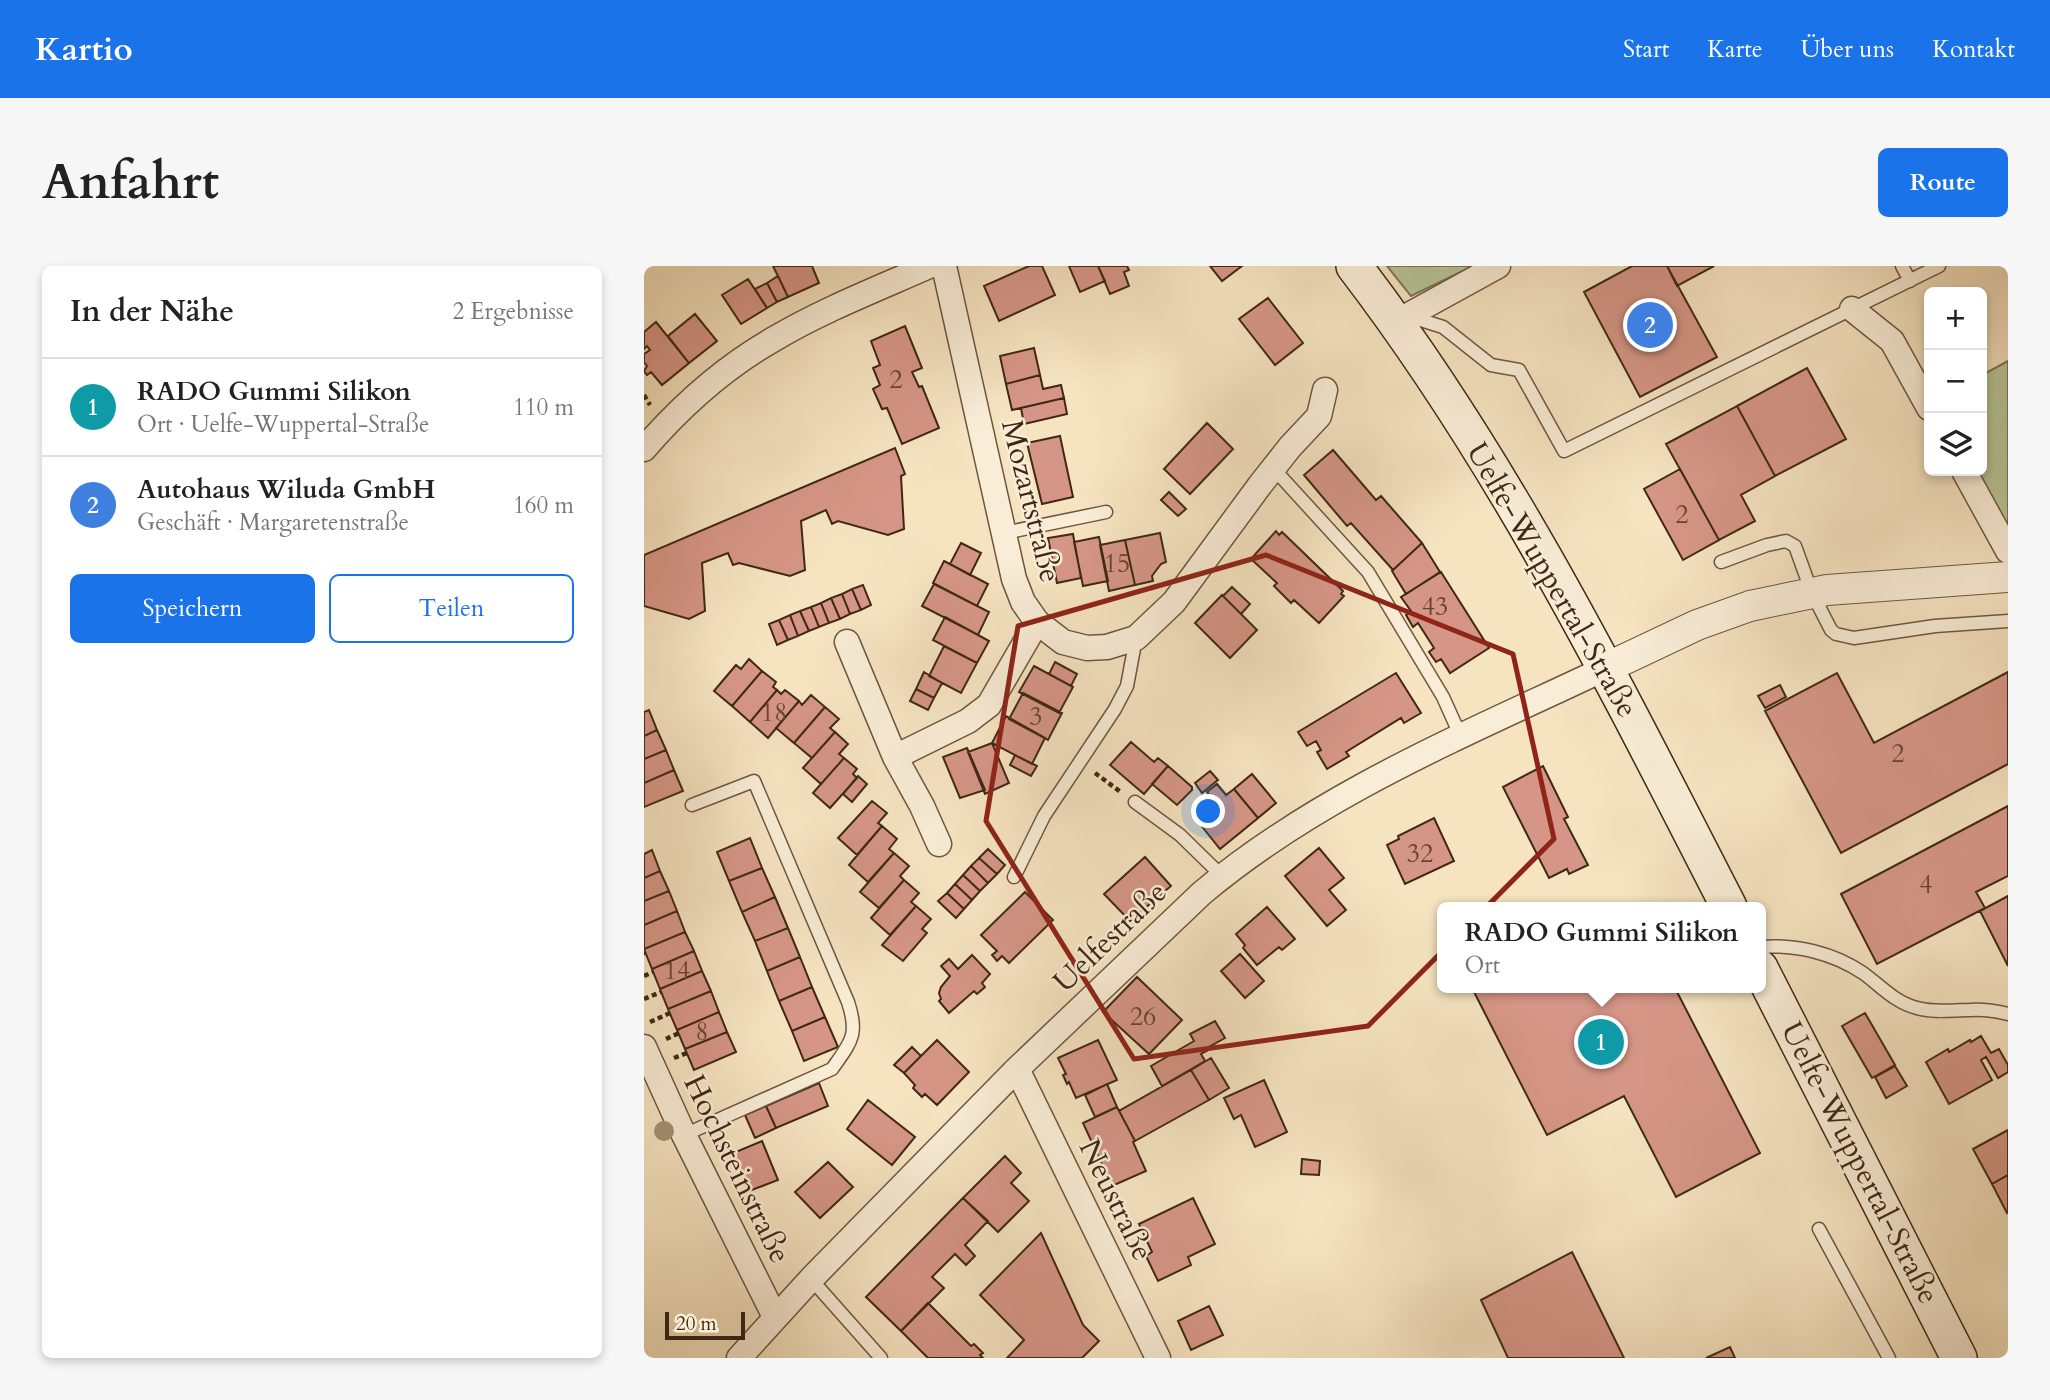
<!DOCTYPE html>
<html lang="de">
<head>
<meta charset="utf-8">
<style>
  :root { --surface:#fff; --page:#f6f6f6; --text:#222; --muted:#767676; --line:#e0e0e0; --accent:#1a73e8 }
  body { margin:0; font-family:Cardo,serif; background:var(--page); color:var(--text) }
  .controls { position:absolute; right:21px; top:21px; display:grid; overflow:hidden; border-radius:10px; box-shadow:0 4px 10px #0003 }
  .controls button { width:63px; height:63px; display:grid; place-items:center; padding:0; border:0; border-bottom:2px solid var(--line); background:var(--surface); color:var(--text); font:35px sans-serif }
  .scale { position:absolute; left:21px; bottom:18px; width:80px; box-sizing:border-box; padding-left:7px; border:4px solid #402814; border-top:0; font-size:19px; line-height:24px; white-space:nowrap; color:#402814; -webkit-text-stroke:5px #f9edd7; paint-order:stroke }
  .you { position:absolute; left:565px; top:546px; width:24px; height:24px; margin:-18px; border:5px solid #fff; border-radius:50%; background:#1a73e8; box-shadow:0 0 0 10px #1a73e833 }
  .badge { display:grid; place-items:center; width:46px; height:46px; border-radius:50%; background:var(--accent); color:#fff; font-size:23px; font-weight:700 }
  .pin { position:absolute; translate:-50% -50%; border:4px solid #fff; box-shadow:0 2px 7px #0006 }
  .popup { position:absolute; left:793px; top:636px; width:329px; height:91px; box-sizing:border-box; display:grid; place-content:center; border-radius:10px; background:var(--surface); filter:drop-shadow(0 2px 5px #0005); font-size:23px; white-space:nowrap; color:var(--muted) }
  .popup b { font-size:26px; color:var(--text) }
  .popup::after { content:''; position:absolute; left:50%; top:100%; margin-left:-14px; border:14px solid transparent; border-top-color:var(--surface) }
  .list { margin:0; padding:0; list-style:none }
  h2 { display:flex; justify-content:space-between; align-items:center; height:91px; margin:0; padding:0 28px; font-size:30px }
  h2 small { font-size:23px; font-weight:400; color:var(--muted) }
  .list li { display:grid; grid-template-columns:46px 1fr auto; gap:21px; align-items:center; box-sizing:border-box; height:98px; padding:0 28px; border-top:2px solid var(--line) }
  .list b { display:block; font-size:26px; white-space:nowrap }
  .list p { margin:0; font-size:23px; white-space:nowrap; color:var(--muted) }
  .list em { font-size:23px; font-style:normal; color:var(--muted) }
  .actions { display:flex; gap:14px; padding:21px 28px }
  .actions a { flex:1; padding:16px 0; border:2px solid var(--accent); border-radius:10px; text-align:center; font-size:24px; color:var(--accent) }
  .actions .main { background:var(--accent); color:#fff }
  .icon { flex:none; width:38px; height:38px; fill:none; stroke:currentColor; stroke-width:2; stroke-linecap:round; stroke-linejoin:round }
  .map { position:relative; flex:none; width:1364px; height:1092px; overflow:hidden; border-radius:10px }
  header { display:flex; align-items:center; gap:42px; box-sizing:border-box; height:98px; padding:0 35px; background:var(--accent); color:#fff }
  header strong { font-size:33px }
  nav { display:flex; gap:38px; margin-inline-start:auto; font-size:24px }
  .intro { display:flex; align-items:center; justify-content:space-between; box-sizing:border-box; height:168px; padding:0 42px }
  h1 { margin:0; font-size:49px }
  .button { padding:18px 32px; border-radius:10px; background:var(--accent); color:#fff; font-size:24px; font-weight:700 }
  main { display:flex; gap:42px; padding:0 42px }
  aside { flex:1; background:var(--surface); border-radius:10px; box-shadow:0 4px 10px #0003 }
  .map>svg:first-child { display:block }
</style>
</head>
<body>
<header>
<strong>Kartio</strong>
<nav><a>Start</a><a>Karte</a><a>Über uns</a><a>Kontakt</a></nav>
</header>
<div class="intro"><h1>Anfahrt</h1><a class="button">Route</a></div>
<main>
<aside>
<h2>In der Nähe<small>2 Ergebnisse</small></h2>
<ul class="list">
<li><span class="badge" style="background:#0f9aa8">1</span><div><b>RADO Gummi Silikon</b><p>Ort · Uelfe-Wuppertal-Straße</p></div><em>110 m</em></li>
<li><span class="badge" style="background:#3f7fe0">2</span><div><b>Autohaus Wiluda GmbH</b><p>Geschäft · Margaretenstraße</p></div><em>160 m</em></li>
</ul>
<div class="actions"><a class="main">Speichern</a><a>Teilen</a></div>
</aside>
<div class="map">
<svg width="1364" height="1092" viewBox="0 0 1364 1092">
  <rect width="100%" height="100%" fill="#f6e4c1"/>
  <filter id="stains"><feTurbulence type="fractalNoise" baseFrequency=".00286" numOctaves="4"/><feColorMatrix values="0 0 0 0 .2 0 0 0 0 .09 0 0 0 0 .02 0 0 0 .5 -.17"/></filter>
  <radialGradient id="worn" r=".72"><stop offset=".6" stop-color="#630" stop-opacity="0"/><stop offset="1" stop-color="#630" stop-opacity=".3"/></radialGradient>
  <!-- green -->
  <path fill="#b7c597" stroke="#7c7656" stroke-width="2" d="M743 0H829L767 30Z
    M1364 95V265L1332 205H1338V109Z"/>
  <!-- building -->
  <path fill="#d69687" stroke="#402814" stroke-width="2" d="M129 0H168L175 17 144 31Z
    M385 0H398L411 29 355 55 340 20Z
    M425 0H454L461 15 436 26Z
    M454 0H483L485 4 480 6 485 20 466 28Z
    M566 0H598L578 15Z
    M988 0H1023L1073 91 996 131 940 26Z
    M1023 0H1070L1033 20Z
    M134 10 144 31 133 36 123 17Z
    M104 13 123 42 97 58 78 29Z
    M123 17 133 36 123 42 111 23Z
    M624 32 659 77 631 99 595 53Z
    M51 48 73 75 45 97 24 70Z
    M12 56 45 97 18 119 7 106 3 109 0 105 3 100 0 96V88L6 84 3 80 0 83V66Z
    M261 60 278 102 268 106 275 121 278 120 295 162 258 178 243 142 238 143 229 123 236 119 229 102 236 99 227 75Z
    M390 82 396 109 362 118 356 90Z
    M1163 102 1202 173 1131 210 1093 140Z
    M396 109 399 123 417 119 420 132 368 144 362 118Z
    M420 132 423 148 380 158 377 142Z
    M1093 140 1131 210 1097 229 1111 255 1075 274 1022 178Z
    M563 157 589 183 546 228 520 203Z
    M416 170 429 231 398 238 383 177Z
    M251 182 261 208 257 210 260 263 244 269 194 255 188 258 182 244 157 255 161 304 146 310 95 297 89 299 84 287 58 297 61 345 45 353 0 340V289Z
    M689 184 732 234 737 230 778 277 749 304 707 257 703 260 660 209Z
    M1036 203 1075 274 1039 294 1000 223Z
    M525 226 542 243 534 250 517 234Z
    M632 265 635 269 638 266 699 325 697 328 700 330 675 357 650 334 647 337 630 320 633 317 607 293Z
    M516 267 522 296 517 298 508 310 509 315 491 319 481 274Z
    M429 268 437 312 413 317 404 272Z
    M455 271 464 315 439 320 430 276Z
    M481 274 491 319 465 325 456 279Z
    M317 277 337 287 326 309 306 298Z
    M778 277 796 306 762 328 748 305Z
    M300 295 344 318 333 340 289 317Z
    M797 306 845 382 806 407 797 393 792 396 785 386 790 382 774 357 769 361 762 349 767 345 757 331Z
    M290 318 345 346 334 369 278 340Z
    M219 319 227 339 217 344 208 323Z
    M588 321 606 338 597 348 579 330Z
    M208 323 217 344 206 348 198 328Z
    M198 328 206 348 196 353 187 332Z
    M578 329 613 364 586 392 551 357Z
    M187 332 196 353 185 357 177 337Z
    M177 337 185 357 175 361 167 341Z
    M167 341 175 361 165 365 156 345Z
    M156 345 165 365 154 370 146 349Z
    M146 349 154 370 144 374 135 354Z
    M301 351 345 375 333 397 289 374Z
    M135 354 144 374 133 379 125 358Z
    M300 380 333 397 317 427 285 410Z
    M105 393 118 405 88 440 70 425 92 399 97 403Z
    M411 396 433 408 427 420 405 408Z
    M390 400 429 421 415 447 375 426Z
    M118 405 132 416 129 421 133 424 106 456 88 440Z
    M280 406 298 417 290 432 272 423Z
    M1364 406V498L1197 587 1121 445 1193 407 1230 477Z
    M752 407 777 447 760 457 757 452 702 486 705 490 683 503 673 486 677 484 672 475 663 480 654 466Z
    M1136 419 1142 431 1121 442 1114 430Z
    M272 423 290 432 284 444 266 435Z
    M133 424 137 428 141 424 155 435 124 472 106 456Z
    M379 427 418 447 404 474 365 453Z
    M167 429 181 441 150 477 132 462 155 435 158 439Z
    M181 441 195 453 186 462 191 466 168 492 150 477Z
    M5 444 13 464 0 470V446Z
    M362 450 401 472 388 498 348 477Z
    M13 464 22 484 0 493V470Z
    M191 466 204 478 195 488 200 492 177 518 159 502Z
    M487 476 510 496 514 492 524 500 500 528 466 499Z
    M348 477 365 517 341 528 324 486Z
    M323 482 341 524 316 532 299 491Z
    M22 484 30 504 0 517V493Z
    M371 489 393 500 387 510 366 499Z
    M200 492 213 503 209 508 213 512 186 542 169 527Z
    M524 500 548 521V524L533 539 508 518Z
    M899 500 924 551 920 553 944 599 925 608 923 603 905 612 859 521Z
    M30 504 39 525 0 541V517Z
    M566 505 574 514 558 527 551 517Z
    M608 508 632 537 614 552 590 523Z
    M214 510 223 518 208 536 199 528Z
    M573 518 582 529 590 523 614 552 576 583 552 553 572 537 563 526Z
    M228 535 243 547 234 557 238 560 213 589 194 572Z
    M1364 540V610L1332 626 1341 642 1233 698 1197 628Z
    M790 552 810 595 761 618 743 579 755 573 754 570Z
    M238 560 253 573 245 583 250 587 224 616 205 599Z
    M106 572 118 602 85 615 73 586Z
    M675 582 700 612 685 624 702 644 683 660 641 610Z
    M344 583 361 599 353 608 335 592Z
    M8 584 16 605 0 612V588Z
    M250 587 265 600 256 610 260 614 235 642 216 626Z
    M501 591 527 620 486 655 460 628Z
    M335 592 353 608 344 617 327 600Z
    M327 600 344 617 336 625 319 609Z
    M118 602 131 631 98 646 85 615Z
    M16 605 25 625 0 635V612Z
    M319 609 336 625 328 634 311 618Z
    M260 614 275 627 267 636 272 640 246 669 227 652Z
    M311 618 328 634 320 643 303 627Z
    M25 625 33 645 0 659V635Z
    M381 626 409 654 365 697 358 690 353 695 348 689 353 685 337 669Z
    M303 627 320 643 312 652 294 635Z
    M1364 630V700L1336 645Z
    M131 631 144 662 111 675 98 646Z
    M272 640 287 653 278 663 283 667 259 695 238 679Z
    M623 641 651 673 638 684 635 681 613 699 599 682 601 679 592 668Z
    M33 645 41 666 0 683V659Z
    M144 662 156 691 123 705 111 675Z
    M41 666 50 685 8 703 0 683Z
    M50 685 58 705 16 723 8 703Z
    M596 688 620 715 601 732 577 705Z
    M328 689 346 708 338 717 341 721 333 728 330 725 305 747 295 735 297 733 295 727 297 721 306 710 297 700 305 693 314 703Z
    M156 691 168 721 135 735 123 705Z
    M58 705 67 725 24 743 16 723Z
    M493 711 538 754 505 788 459 746Z
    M168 721 181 751 148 765 135 735Z
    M828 722H1031L1116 887 1032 931 980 830 903 869Z
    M67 725 75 746 33 764 24 743Z
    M75 746 83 766 41 783 33 764Z
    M1221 747 1251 799 1228 812 1198 760Z
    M181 751 194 781 160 795 148 765Z
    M571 755 581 772 565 781 566 783 557 788 561 795 518 820 507 800 550 775 546 768Z
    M83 766 92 786 50 804 41 783Z
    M1337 770 1347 787 1355 783 1364 799V806L1354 812 1342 791 1337 794 1348 814 1305 838 1282 796 1304 783 1305 786 1326 774 1327 776Z
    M293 774 325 806 293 839 281 828 278 831 269 822 271 819 260 807Z
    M454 774 473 814 432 832 425 816 423 818 419 809 422 808 414 792Z
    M268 781 277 790 260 807 250 799Z
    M567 792 585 822 565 834 547 804Z
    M1251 800 1263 820 1242 832 1231 811Z
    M547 804 565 834 491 875 475 845Z
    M620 814 643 866 611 881 597 849 590 853 580 832Z
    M175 817 184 840 132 862 122 840Z
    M463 818 473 841 451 851 441 829Z
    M224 834 271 871 248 899 203 863Z
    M122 840 132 862 111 872 101 849Z
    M473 841 491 875 489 876 502 905 468 920 439 857Z
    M1364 864V909L1348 918 1329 883Z
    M118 875 134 914 105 925 87 888Z
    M361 890 377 907 367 917 385 935 354 966 319 932Z
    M658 893 676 895 675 909 657 908Z
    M184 896 209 921 176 952 151 926Z
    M1364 909V946L1363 947 1348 918Z
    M319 932 344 955 321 979 331 990 322 999 311 988 288 1011 300 1022 257 1065 222 1031Z
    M549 932 571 978 544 991 547 999 514 1015 502 990 508 986 495 958Z
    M397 967 439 1059 455 1075 438 1092H363L380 1074 336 1029Z
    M928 986 980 1092H864L837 1034Z
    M284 1037 327 1080 330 1078 339 1087 336 1089 339 1092H284L257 1065Z
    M565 1040 579 1069 547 1084 534 1055Z
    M1086 1081 1091 1092H1062Z"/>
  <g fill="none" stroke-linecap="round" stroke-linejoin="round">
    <!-- service casing -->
    <g stroke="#6e573f" stroke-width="15">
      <path id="service" d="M1258 0 1266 15
        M764 50 799 61 847 99 875 104 920 185 1295 0
        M629 202 724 306 799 431 817 471
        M360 267 462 246
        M1077 296 1123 279 1142 275 1151 280 1168 327 1187 364 1192 368 1210 372 1291 360 1364 355
        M491 536 536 569 578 610
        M370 611 400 550 471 443 483 420 492 372
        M1116 681C1152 678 1189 687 1219 707 1237 720 1250 736 1273 742 1290 747 1309 744 1326 744 1339 743 1352 745 1364 748
        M40 869 188 803C207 776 215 769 204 736L110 515 48 539
        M1175 963 1245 1092
        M167 1013 237 1092"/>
    </g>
    <!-- minor casing -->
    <g stroke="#6e573f" stroke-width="27">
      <path id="minor" d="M300 0 370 313 379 336 393 356 419 376 443 382 463 381 492 372 530 336 616 219 646 181 675 150 681 124
        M1208 43 1248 75 1285 142
        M752 56 854 0
        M0 183C37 140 81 101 130 73 179 44 233 23 285 0
        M1320 205 1364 285
        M203 376 251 491 278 540 295 578
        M251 491 324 455 345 439 393 356
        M0 781 40 869 131 1051
        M373 803 514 1092
        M95 1092 167 1013 373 803 558 627C677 527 823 468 962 402"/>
    </g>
    <!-- tertiary casing -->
    <g stroke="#6e573f" stroke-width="32">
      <path id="tertiary" d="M962 402 1053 359 1106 340 1183 324 1364 311"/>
    </g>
    <!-- secondary casing -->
    <g stroke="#402814" stroke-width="38">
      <path id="secondary" d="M710 0C861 197 972 421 1085 641
        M1116 702 1315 1092"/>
    </g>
    <!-- path -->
    <path stroke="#402814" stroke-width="4.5" stroke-dasharray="5 3.5" stroke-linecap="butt" d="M0 129 6 139
      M451 507 478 527
      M0 687H1
      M0 710 9 706
      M0 733 17 726
      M6 756 26 747
      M22 773 35 767
      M30 792 43 787"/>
    <!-- service -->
    <use href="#service" stroke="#f9edd7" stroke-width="12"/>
    <!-- minor -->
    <use href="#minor" stroke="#f9edd7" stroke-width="24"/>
    <!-- tertiary -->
    <use href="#tertiary" stroke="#f9edd7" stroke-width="30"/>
    <!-- secondary -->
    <use href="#secondary" stroke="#f9edd7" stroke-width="35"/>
  </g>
  <!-- trees -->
  <circle fill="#a29274" cx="20" cy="865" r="10"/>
  <!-- marked area -->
  <path fill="none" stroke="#8f2418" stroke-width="5" stroke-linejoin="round" d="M622 289 869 388 910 573 724 760 490 793 342 555 374 360Z"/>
  <g text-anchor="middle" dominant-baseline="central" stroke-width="5" stroke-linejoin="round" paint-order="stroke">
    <!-- number labels -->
    <g font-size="26" fill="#664431">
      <text x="252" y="113">2</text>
      <text x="1038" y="248">2</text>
      <text x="473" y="297">15</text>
      <text x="791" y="340">43</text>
      <text x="130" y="446">18</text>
      <text x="392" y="450">3</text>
      <text x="1254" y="487">2</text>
      <text x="776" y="587">32</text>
      <text x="1282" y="618">4</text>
      <text x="33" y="704">14</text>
      <text x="499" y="750">26</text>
      <text x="58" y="765">8</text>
    </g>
    <!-- street labels -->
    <g font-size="30" fill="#402814" stroke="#f9edd7">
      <text transform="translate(387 235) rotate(76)">Mozartstraße</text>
      <text transform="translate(908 314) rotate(60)">Uelfe-Wuppertal-Straße</text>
      <text transform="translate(466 671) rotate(-44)">Uelfestraße</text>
      <text transform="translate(1216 897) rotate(63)">Uelfe-Wuppertal-Straße</text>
      <text transform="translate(93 903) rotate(64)">Hochsteinstraße</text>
      <text transform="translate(472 934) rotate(64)">Neustraße</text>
    </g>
  </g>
  <rect width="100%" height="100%" filter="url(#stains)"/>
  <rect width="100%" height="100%" fill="url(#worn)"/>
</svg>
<div class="controls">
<button>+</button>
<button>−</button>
<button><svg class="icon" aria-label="layers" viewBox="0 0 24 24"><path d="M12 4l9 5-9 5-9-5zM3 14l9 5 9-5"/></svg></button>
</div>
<div class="scale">20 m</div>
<div class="you"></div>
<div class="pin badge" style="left:957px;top:776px;background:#0f9aa8">1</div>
<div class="popup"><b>RADO Gummi Silikon</b>Ort</div>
<div class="pin badge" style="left:1006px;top:59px;background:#3f7fe0">2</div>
</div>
</main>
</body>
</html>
